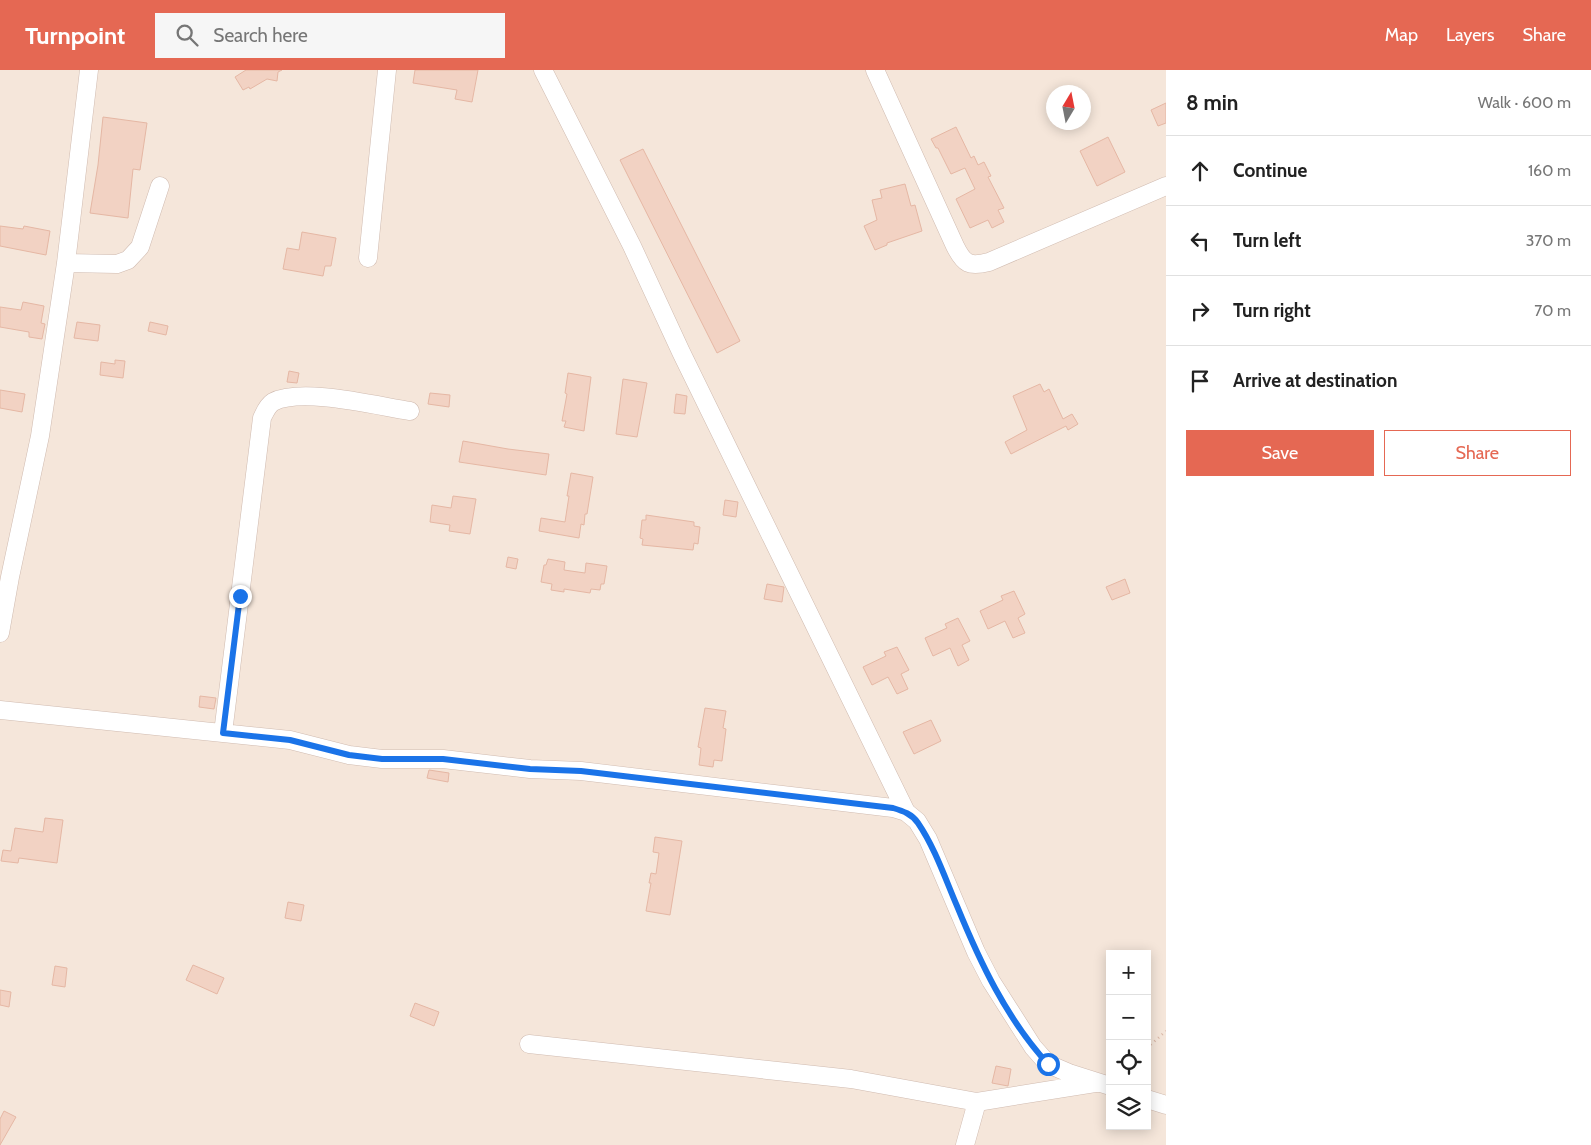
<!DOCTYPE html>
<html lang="en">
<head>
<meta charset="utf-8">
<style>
  :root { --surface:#fff; --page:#f6f6f6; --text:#222; --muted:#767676; --line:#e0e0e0; --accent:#e56853 }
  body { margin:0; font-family:Cabin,sans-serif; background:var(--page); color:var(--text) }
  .controls { position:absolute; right:15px; bottom:15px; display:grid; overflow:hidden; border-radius:0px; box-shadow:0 2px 12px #0003 }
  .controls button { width:45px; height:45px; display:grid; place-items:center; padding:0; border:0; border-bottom:1px solid var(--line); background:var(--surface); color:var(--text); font:25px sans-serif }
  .compass { position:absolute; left:1046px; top:15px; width:45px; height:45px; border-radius:50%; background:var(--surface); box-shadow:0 2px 12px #0003; rotate:10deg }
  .stop { position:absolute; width:15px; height:15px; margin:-11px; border:4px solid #1a73e8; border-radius:50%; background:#fff }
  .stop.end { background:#1a73e8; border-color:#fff; box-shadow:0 1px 5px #0008 }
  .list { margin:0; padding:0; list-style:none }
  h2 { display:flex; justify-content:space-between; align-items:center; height:65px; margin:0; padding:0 20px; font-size:21px }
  h2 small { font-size:16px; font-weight:400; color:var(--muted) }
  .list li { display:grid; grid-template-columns:32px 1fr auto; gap:15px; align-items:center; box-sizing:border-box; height:70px; padding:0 20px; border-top:1px solid var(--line) }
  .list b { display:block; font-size:19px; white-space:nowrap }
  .list em { font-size:16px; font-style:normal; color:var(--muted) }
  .actions { display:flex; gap:10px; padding:15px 20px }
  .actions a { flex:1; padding:11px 0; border:1px solid var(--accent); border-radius:0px; text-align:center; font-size:18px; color:var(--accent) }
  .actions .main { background:var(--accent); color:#fff }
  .icon { flex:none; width:28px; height:28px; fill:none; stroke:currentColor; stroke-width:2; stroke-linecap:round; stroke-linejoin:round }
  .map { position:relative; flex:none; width:1166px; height:1075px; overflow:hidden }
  header { display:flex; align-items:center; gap:30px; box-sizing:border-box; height:70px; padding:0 25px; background:var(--accent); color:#fff }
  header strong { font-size:24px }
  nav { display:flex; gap:28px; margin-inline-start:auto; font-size:18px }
  .search { width:350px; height:45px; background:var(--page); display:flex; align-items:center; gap:12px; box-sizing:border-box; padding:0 18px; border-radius:0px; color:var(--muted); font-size:19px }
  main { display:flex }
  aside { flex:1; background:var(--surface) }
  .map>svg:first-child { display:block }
</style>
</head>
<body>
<header>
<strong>Turnpoint</strong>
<div class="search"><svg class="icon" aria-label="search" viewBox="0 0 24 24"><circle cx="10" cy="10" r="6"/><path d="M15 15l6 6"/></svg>Search here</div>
<nav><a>Map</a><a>Layers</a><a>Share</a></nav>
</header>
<main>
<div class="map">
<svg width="1166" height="1075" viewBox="0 0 1166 1075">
  <rect width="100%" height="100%" fill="#fdf5ec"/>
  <!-- residential -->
  <path fill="#f5e6da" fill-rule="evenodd" d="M0 0H1166V1075H0ZM1054 22H1084V52H1054ZM1110 884H1147V1056H1110Z"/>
  <!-- building -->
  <path fill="#f2d2c3" stroke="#e5b7a4" d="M246 0H282L278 2 277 11 267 9 250 19 249 17 243 20 235 7Z
    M415 0H478L472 32 455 29 457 20 413 13Z
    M1166 33V53L1158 56 1151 40Z
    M103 47 147 53 140 100 133 99 128 148 90 143 98 95Z
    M956 57 971 88 974 86 978 95 984 92 991 106 988 107 1004 138 998 140 1004 152 992 158 988 150 970 158 956 129 975 119 965 98 951 104 938 78H936L931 69Z
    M1108 67 1125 102 1097 116 1080 81Z
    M643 79 740 271 717 283 620 90Z
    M905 114 911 136 915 135 922 161 887 173V175L875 180 864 156 877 150 872 130 882 128 880 120Z
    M0 156 23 159 24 156 50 161 46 185 0 176Z
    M302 162 336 168 331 196H325L323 206 283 199 287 178 299 180Z
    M23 232 44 236 41 253 45 254 42 269 29 267V262L0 257V237L21 240Z
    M77 252 100 255 98 271 74 268Z
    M150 252 168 256 166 265 148 261Z
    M115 290 125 291 123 308 100 305 101 292 115 294Z
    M289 301 299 303 297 313 287 312Z
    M568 303 591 307 584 361 564 357 566 351H562L567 324 565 323Z
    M623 309 647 313 637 367 616 364Z
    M1040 314 1044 322 1049 319 1063 349 1072 344 1078 354 1068 360 1066 356 1011 384 1005 372 1027 360 1013 326Z
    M0 320 25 324 22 342 0 338Z
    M430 323 450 325 449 337 428 334Z
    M676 324 687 326 685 344 674 343Z
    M463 371 508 379 549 384 546 405 459 392Z
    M571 403 593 407 587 444H585L584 455 581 454 579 468 539 461 541 448 565 452 569 426H567Z
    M453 426 476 429 470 464 449 461 450 455 430 452 432 435 451 438Z
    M725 430 738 432 736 447 723 445Z
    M646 445 694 452V456L700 457 698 474 694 473 693 480 642 475 643 469 640 468 642 450H646Z
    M508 487 518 489 516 499 506 497Z
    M548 489 565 492 564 500 585 503 586 493 607 496 604 514H601L600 520 591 519 590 523 564 519V522L551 520 552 514 541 512 544 495H546Z
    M1125 509 1130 523 1112 530 1106 517Z
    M767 514 784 517 782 532 764 529Z
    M1014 521 1025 544 1018 548 1025 563 1013 568 1005 551 988 559 980 541 1003 530 1001 526Z
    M958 548 970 571 962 575 969 590 958 596 950 578 933 586 925 568 947 558 945 554Z
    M897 577 909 600 901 604 908 619 897 624 888 607 872 615 863 597 886 586 884 582Z
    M200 626 216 628 214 639 199 637Z
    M705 638 726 641 723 658 726 659 722 691 714 690 713 697 699 695 701 678 698 677Z
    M931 650 941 671 914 684 903 662Z
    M429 700 449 703 448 712 427 708Z
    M45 748 63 750 57 793 19 788 18 793 1 791 3 780 11 781 15 758 43 762Z
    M655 767 682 771 670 845 646 841 651 813H649L651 803 656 804 659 783 653 782Z
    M288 832 304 835 301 851 285 848Z
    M193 895 224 908 217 924 186 910Z
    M55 896 67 898 65 917 52 915Z
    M0 920 11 922 9 937 0 935Z
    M415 933 439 942 434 956 410 946Z
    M996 996 1011 999 1008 1016 992 1013Z
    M4 1041 16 1047 0 1075V1049Z"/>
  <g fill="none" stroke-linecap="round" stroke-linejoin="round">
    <!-- minor casing -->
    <g stroke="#d0bbb0" stroke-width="19">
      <path id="minor" d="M543 0 632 176 681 282 906 742
        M875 0 955 176C964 194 969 197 989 192L1166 116
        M368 188 387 0
        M66 193 117 194 128 190 140 177 160 116
        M0 563 10 507 40 366 66 193 89 0
        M0 640 290 670 349 685 382 689H443L530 699 581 701 893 738 906 742 917 751 928 769 976 882 991 911 1033 977 1048 994 1069 1003 1110 1016
        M223 663 262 348C265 342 267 336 273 332 302 317 377 336 410 341
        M529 974 851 1009 977 1032 1095 1013
        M1147 1029 1166 1035
        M965 1075 977 1032"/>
    </g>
    <!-- path -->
    <path stroke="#d8b5a5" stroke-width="2.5" stroke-dasharray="1 4" stroke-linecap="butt" d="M1147 978 1166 961"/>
    <!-- minor -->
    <use href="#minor" stroke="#fff" stroke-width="18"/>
  </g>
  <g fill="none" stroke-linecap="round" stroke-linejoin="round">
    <!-- route -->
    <path stroke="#1a73e8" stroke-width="6" d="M240 526 223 663 290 670 349 685 382 689H443L530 699 581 701 893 738C903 741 912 744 918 753 935 778 945 808 957 836 980 892 1006 948 1048 994"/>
  </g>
</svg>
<div class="controls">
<button>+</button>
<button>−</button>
<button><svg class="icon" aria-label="locate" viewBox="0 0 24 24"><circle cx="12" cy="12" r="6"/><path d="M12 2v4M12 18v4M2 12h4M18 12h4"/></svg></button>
<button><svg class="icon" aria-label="layers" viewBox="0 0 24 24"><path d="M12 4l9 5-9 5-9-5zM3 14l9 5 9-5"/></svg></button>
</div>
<svg class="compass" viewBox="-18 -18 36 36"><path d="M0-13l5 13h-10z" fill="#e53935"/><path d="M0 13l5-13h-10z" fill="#767676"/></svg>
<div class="stop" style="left:1048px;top:994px"></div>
<div class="stop end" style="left:240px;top:526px"></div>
</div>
<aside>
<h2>8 min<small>Walk · 600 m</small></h2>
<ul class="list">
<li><svg class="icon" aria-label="ahead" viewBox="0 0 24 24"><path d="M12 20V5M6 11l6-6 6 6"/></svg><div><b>Continue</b></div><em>160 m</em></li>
<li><svg class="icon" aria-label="left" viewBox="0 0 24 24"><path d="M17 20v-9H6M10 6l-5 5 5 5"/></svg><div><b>Turn left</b></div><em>370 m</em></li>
<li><svg class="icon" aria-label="right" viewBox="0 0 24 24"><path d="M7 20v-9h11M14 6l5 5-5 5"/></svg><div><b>Turn right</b></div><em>70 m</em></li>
<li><svg class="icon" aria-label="arrive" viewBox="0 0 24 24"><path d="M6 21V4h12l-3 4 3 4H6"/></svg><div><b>Arrive at destination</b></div></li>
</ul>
<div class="actions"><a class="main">Save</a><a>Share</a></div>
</aside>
</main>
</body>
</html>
